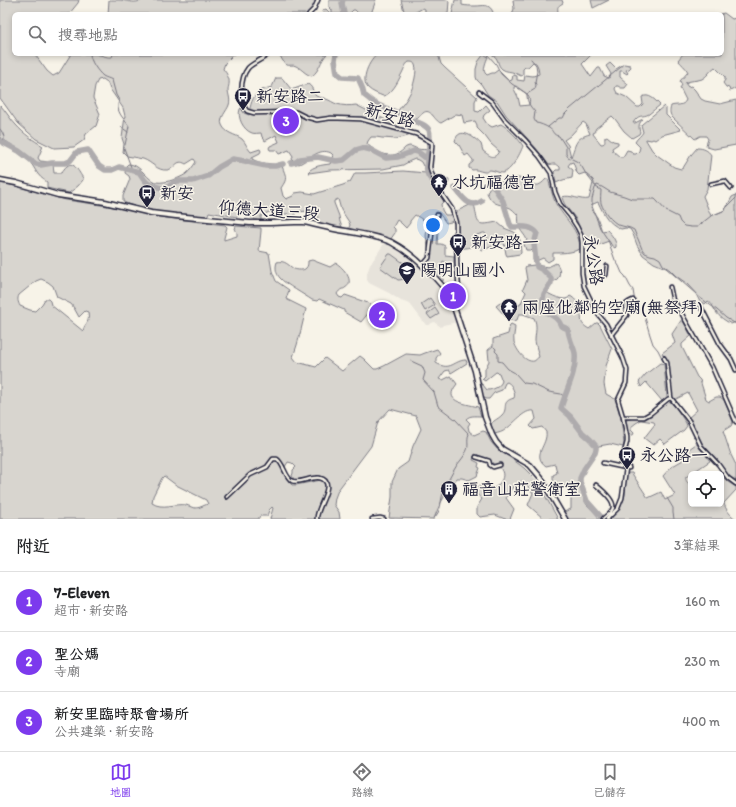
<!DOCTYPE html>
<html lang="zh-TW">
<head>
<meta charset="utf-8">
<style>
  :root { --surface:#fff; --page:#f2f2f2; --text:#202124; --muted:#757577; --line:#e0e0e0; --accent:#7c3aed }
  body { margin:0; font-family:Itim,"LXGW WenKai TC",sans-serif; background:var(--page); color:var(--text) }
  .controls { position:absolute; right:12px; bottom:12px; display:grid; overflow:hidden; border-radius:6px; box-shadow:0 2px 6px #0003 }
  .controls button { width:36px; height:36px; display:grid; place-items:center; padding:0; border:0; border-bottom:1px solid var(--line); background:var(--surface); color:var(--text); font:20px sans-serif }
  .you { position:absolute; left:433px; top:225px; width:14px; height:14px; margin:-10px; border:3px solid #fff; border-radius:50%; background:#1a73e8; box-shadow:0 0 0 6px #1a73e833 }
  .badge { display:grid; place-items:center; width:26px; height:26px; border-radius:50%; background:var(--accent); color:#fff; font-size:13px; font-weight:700 }
  .pin { position:absolute; translate:-50% -50%; border:2px solid #fff; box-shadow:0 1px 4px #0006 }
  .list { margin:0; padding:0; list-style:none }
  h2 { display:flex; justify-content:space-between; align-items:center; height:52px; margin:0; padding:0 16px; font-size:17px }
  h2 small { font-size:13px; font-weight:400; color:var(--muted) }
  .list li { display:grid; grid-template-columns:26px 1fr auto; gap:12px; align-items:center; box-sizing:border-box; height:60px; padding:0 16px; border-top:1px solid var(--line) }
  .list b { display:block; font-size:15px; white-space:nowrap }
  .list p { margin:0; font-size:13px; white-space:nowrap; color:var(--muted) }
  .list em { font-size:13px; font-style:normal; color:var(--muted) }
  .icon { flex:none; width:22px; height:22px; fill:none; stroke:currentColor; stroke-width:2; stroke-linecap:round; stroke-linejoin:round }
  .map { position:relative; flex:none; width:736px; height:519px; overflow:hidden }
  .search { position:absolute; background:var(--surface); box-shadow:0 2px 6px #0003; left:12px; right:12px; top:12px; height:44px; display:flex; align-items:center; gap:10px; box-sizing:border-box; padding:0 14px; border-radius:6px; color:var(--muted); font-size:15px }
  .sheet { height:232px; background:var(--surface) }
  nav { display:flex; justify-content:space-around; align-items:center; box-sizing:border-box; height:56px; border-top:1px solid var(--line); background:var(--surface); font-size:11px; color:var(--muted) }
  nav a { display:grid; justify-items:center; gap:2px }
  nav .on { color:var(--accent) }
  .map>svg:first-child { display:block }
</style>
</head>
<body>
<div class="map">
<svg width="736" height="519" viewBox="0 0 736 519">
  <rect width="100%" height="100%" fill="#f7f3e8"/>
  <filter id="ink" filterUnits="userSpaceOnUse"><feTurbulence type="fractalNoise" baseFrequency=".025" numOctaves="2"/><feDisplacementMap in="SourceGraphic" scale="8" xChannelSelector="R" yChannelSelector="G"/><feConvolveMatrix kernelMatrix="1 2 1 2 8 2 1 2 1" color-interpolation-filters="sRGB"/></filter>
  <g filter="url(#ink)">
    <!-- built -->
    <path fill="#e7e3db" d="M385 242 395 246 401 251 412 259 436 281 441 287 447 297 457 322 443 325 441 327 434 322 428 325H426L410 304 401 301 389 293 369 283 367 280V273L370 265Z"/>
    <!-- green -->
    <path fill="#d8d5cf" stroke="#7d7c85" fill-rule="evenodd" d="M0 0H79L78 3 69 14H14V54H36V56L47 71 53 76 59 73 71 54H95L108 57H112L113 54H234L225 63 223 69C225 71 227 74 228 77 230 81 229 85 228 89 228 95 231 99 229 105 227 111 219 118 222 125 226 134 235 134 242 139 246 143 247 148 251 152L260 149 261 151 260 153 252 157V159C260 164 272 163 282 166 286 177 288 178 281 188L283 196 286 199 293 196 295 193 302 192 314 194 330 189 343 185 350 182 355 173H365L403 171 426 173 428 177H432L445 200 441 204 442 210 445 215H451L453 219V220L451 222 446 223 439 213 436 212 432 229 438 232 437 244H441L445 246V255L454 256V267L453 268C449 266 447 262 443 261 439 269 445 272 443 281H441L425 266 429 261 430 257 426 236 427 228 423 224 425 221 415 215 410 221V223L406 228 401 223 397 220 393 227 395 229V233L390 240 348 230 350 225 349 222 341 210 338 199 334 201V203L339 216 340 222 342 227 343 229 315 223 318 217 317 215 310 211 294 212 296 217 295 220H289L288 214H283L281 212H269L261 216V220L259 221C254 220 251 216 247 215L248 204 241 203 238 216 237 217 209 212 207 217C192 216 131 210 123 201V196L130 179 129 176 125 173 126 166 128 164C139 164 145 176 153 181 160 185 179 179 186 174 190 171 193 166 196 162L194 159 186 164C176 158 176 169 167 170 157 171 152 162 143 159 138 158 132 157 127 156L123 152 124 144 122 138 125 116 123 108 110 89 107 82 103 79 98 80 95 86 93 98 100 114 96 126 86 134 84 140 74 147 54 148 36 139 28 132 18 123 0 98Z
      M109 0C112 0 116 0 120 0 129 1 134 4 143 0H316C315 6 310 10 306 14H108Z
      M329 0H376L372 11V12L376 14H359L355 10H353L349 14H323L322 11 326 9 330 13 332 14V10L329 7Z
      M401 0H447L449 1 448 14H424L425 11V9L423 8 416 12 409 14 404 11Z
      M455 0H462V5C466 6 471 6 476 6 483 6 489 3 493 12L492 14H452Z
      M513 0H562L563 3C556 7 558 7 558 14H512L514 9Z
      M591 0H609L593 8Z
      M724 13 732 19 736 18V88L730 91 729 88 726 87 723 83 725 80V77L715 67C710 70 708 76 702 79 697 81 690 80 685 83L688 87 691 86 695 90 701 99 705 101 720 104 736 100V145L714 149 707 147 706 145 708 139 706 136H700L695 139 672 117C669 113 670 110 671 106 676 104 683 107 686 100L680 88 682 85 680 81 688 72C686 67 681 64 678 60L683 54H722V14H720Z
      M279 54H327C320 61 320 70 312 76 306 75 302 69 296 66 293 64 289 66 287 65 283 63 281 57 279 54Z
      M378 54H438L441 64 445 68 477 97 475 101V111L479 112 486 105 490 110 484 115 483 118 487 124 492 127 501 124C508 128 519 139 523 146 520 154 511 172 502 173 498 173 494 170 490 170 486 171 488 172 484 172 479 171 476 169 472 170L469 168V165L473 162V160L468 154 465 156 459 145 455 141C459 125 475 138 481 144L483 151C489 155 494 161 499 151L491 144 485 136 477 128V125L475 121 464 123 462 115 456 114 441 123C434 121 431 107 423 113 421 114 420 116 418 118 416 119 414 120 412 121L398 114 397 112C401 106 407 100 410 93 413 88 418 70 415 65 414 62 412 62 409 62 405 64 404 70 401 75 398 82 391 95 383 96 378 94 372 92 368 88 360 80 369 60 378 54Z
      M484 54 488 57C486 61 483 69 485 73L487 75 492 73H494L498 70 509 81 512 80 513 75 517 76V80L524 81 525 75 533 76 539 74 538 67 536 63 533 62 528 67H525L523 69V75L521 76C519 75 517 74 515 73 511 71 506 72 502 69 496 64 500 58 491 54H592L582 64 591 77 598 68H600L604 76 609 78 611 74 606 66 610 63 616 69 624 64 630 65 631 67 629 69 626 70 628 73 627 74 622 71H620V77L628 84 625 88H621L618 86H616L615 89 617 93 626 97 637 107H640L643 104 642 97C649 93 655 100 660 105 656 108 653 111 649 114 642 118 639 113 633 123H635L643 119C639 123 638 126 640 132L639 134 632 138 624 131 615 119 612 116 596 128 593 134 601 144C607 144 604 140 605 137L607 136 613 141 618 142V144L612 148 613 151 620 157H623L627 150 631 151 633 154H636L639 151 640 147 635 142C637 138 642 135 643 132L641 125 642 124 664 106 666 108V115L681 130 662 135 655 140 653 139 651 140 646 139V140L652 150 657 155 674 167 681 169 683 168 691 155 697 148C703 148 708 150 711 155L707 189 703 196 711 216 725 210 732 197 736 195V322L731 324C726 321 719 317 716 312 713 308 713 304 708 301L705 304 700 302 696 294 666 268 654 263 643 255 637 245 633 234 630 229 626 228 621 229C608 223 604 215 598 202L593 204 591 207 593 212 597 217 602 231 607 230C611 234 617 241 616 247L615 248 612 246 609 241 598 245H593L591 240 587 241C581 236 580 228 577 221 572 212 564 207 562 197 571 194 580 201 589 199L593 183 585 173 579 175 577 173 573 162 570 163 568 166 573 170 572 178 563 180 556 183 554 172 556 170H560V167C557 164 554 163 549 165L536 148 506 115 497 101 488 95 481 84 477 80 476 77V69L478 62ZM516 86C523 92 532 94 529 105L520 106 518 97 514 89V87ZM583 122 586 124 590 134C575 138 576 144 571 157L568 145 564 140 570 136Z
      M276 78H282L291 89H294L308 84C314 88 313 94 316 96 319 98 323 97 326 99 330 100 333 103 337 104 343 106 350 106 356 105L400 127 402 129V132L410 135 408 136 396 139 382 138 376 137H371L368 141 367 144C375 151 388 159 399 153 403 151 404 147 409 146 412 146 415 148 418 149 422 150 425 149 428 150L426 167 423 166 421 162 418 160 415 159 410 161 403 165 383 169 330 170 309 173 308 172C313 166 322 165 330 164L333 155 331 153C319 147 309 160 299 164L294 162 292 159 293 156 289 150 279 154 276 150H270L269 148 270 146 279 142 276 135 265 141 264 139 262 137 261 133C259 133 254 134 252 133 243 130 237 117 240 109L241 108 244 113 249 115C250 106 252 96 260 91 263 89 268 88 272 87Z
      M0 105C6 111 10 119 16 125 24 134 33 140 43 146L38 158 40 161 51 162 53 164 54 173H61C63 171 65 167 67 166 74 160 79 173 83 178V180L78 186 69 193 47 188V182C36 175 37 171 30 162 22 152 12 144 0 138Z
      M495 178 500 182C506 182 512 178 518 178 532 179 534 193 546 179H548C551 187 552 196 556 204 564 218 580 231 580 249 572 253 561 253 553 253V259L548 262 543 258 534 262 533 260V251L530 250H526L524 244 527 240C525 235 522 233 520 229 518 224 519 219 518 215 515 212 512 208 508 207 496 203 493 205 487 193L493 179Z
      M0 182 66 200 128 209 161 217 225 225 227 227 224 238V240L237 236V232L235 229 236 226 261 228V231L259 251 269 253 272 271 276 281 289 290 286 299 306 309C302 325 299 341 293 357L297 362 316 367 325 358 342 371 360 356 364 359 374 369H377L384 366 406 354 420 355 425 353 437 349 440 353 436 358V363C451 372 454 360 466 360L467 363 451 373 449 370 445 371 439 379 443 380 451 376 457 384C442 402 464 403 478 407L481 416C475 416 470 415 466 419L470 423 468 426 469 431 474 435 483 431 486 432 491 442 497 449 508 456 524 468 537 481 558 519H544L528 505 533 493 525 482 521 481 518 487 514 485 506 498 514 509 510 519H505L495 515 480 517 477 514V507L482 499 474 492C475 489 476 486 480 486L487 491C495 490 509 478 500 468 496 465 480 456 475 454L473 460 479 463 478 467 480 468 477 476 469 480 462 478H457C447 491 439 504 434 519L389 518 392 497V482L398 469 408 462 413 446 421 429 416 416 390 409 378 422 371 446 338 490 335 498 334 505 339 512 340 519H270L273 508 272 507 269 510 267 516H260L258 519H0ZM41 279 48 282 53 286 57 297 71 304 74 308 79 317 85 311 88 312C90 324 85 322 83 331L51 305 50 301 48 299H45L42 304 35 311 30 310 20 306C18 302 17 299 19 295L36 281ZM288 462 292 463 296 467 293 470V473L292 476 295 481 320 476 323 477 328 482H325L321 480 296 485H292L289 481 283 470ZM164 476 176 485 206 500 208 504C204 505 200 508 196 508 192 508 190 506 186 505 175 503 162 510 152 503L153 496 162 478Z
      M472 204H474C479 223 473 227 497 222L504 228 514 232 517 234 520 240 521 253 520 254 507 256 506 254 504 243H503L482 250 481 248V246L488 239 485 233H483L477 235C476 238 476 240 475 243 473 249 464 248 459 248L458 246 456 215 457 211Z
      M389 254H391L409 267C409 274 406 280 398 280L380 267Z
      M312 260 330 267 336 263C343 267 356 282 345 288 344 289 343 289 342 289 340 290 338 292 337 294L339 297 342 298 345 295 348 296 368 303 371 306V310L361 322 344 312V310L319 299 317 301 312 300C305 295 285 284 280 278 276 274 275 267 277 262 285 260 288 265 294 269 297 270 304 271 306 268 308 266 308 264 308 261Z
      M556 263C561 268 561 277 555 281 554 281 549 283 549 283L545 291C548 294 559 299 564 299 567 299 568 298 570 296 575 298 581 306 581 312 582 321 579 323 589 329L596 323H598L600 325 612 349 606 366 604 384 606 394 615 399 621 418 624 444 623 447 610 444 599 446 594 450 580 477 578 482 584 499 587 505 599 516V519H565L563 514 564 512 571 509V494L566 485 558 488C553 486 553 480 553 475L557 473 555 464 546 466C531 455 548 445 546 432L542 427 533 429 530 426 536 419 534 411C524 409 514 424 506 429 503 432 499 433 494 434L493 433 490 426C493 420 497 420 502 415 509 408 500 402 514 398 516 394 512 384 507 382L505 383 502 390 494 393 489 399C480 400 481 392 480 385L481 384 483 385 487 390C493 390 500 387 502 381L499 373 496 372 491 376 485 381 482 379 485 376V369L489 361 488 350 493 346V339L508 334 510 325 511 324 515 326C515 332 513 336 514 342 516 349 525 363 534 361 535 361 537 358 539 357 538 352 536 347 535 341 535 333 538 326 534 318L523 314H519L517 320 513 321 506 317 496 306 500 303 505 305 514 301 519 305H520L526 292 523 289 527 280 525 268 526 266 535 265 548 267Z
      M430 298 435 305 425 311 421 304Z
      M435 308 439 314 431 319 427 314Z
      M682 319 691 336 682 344V347L697 377 700 380 706 399 709 401 716 397H720L724 400 733 422 731 426 723 431 731 455 736 465V480L734 479 727 475 718 462 708 452 699 440 697 433 688 418 697 410 688 393 674 400 672 397 667 362 662 353 675 343 672 334Z
      M660 363 664 364 667 396 671 403 676 408 686 423 687 426 684 430 665 444 660 439 653 445 644 438 655 424 654 422 641 420 636 423 631 427V430L634 433 633 435H631L627 433 626 420 649 415 652 409 662 401 646 382 641 387 639 382 646 374Z
      M696 444H697L710 461 686 477C685 480 688 484 691 485V504H721V475L728 482 736 487V490L724 503C725 509 731 516 736 519H609C616 511 622 507 625 495 626 488 624 479 628 473H632L633 475 648 498 661 492 665 500 675 495 663 476 671 467 683 460 682 454Z"/>
    <g fill="none" stroke-linecap="round" stroke-linejoin="round">
      <!-- stream -->
      <path stroke="#76747f" stroke-width="1" d="M90 54C90 61 98 72 103 76 106 78 109 78 112 80L116 95 119 100C115 112 123 117 129 126L125 145
        M487 54 496 64 501 74 512 84 527 94
        M531 59 536 65 537 71 535 82 536 85 535 89 527 94C527 103 530 106 535 112L534 119 536 123C539 123 546 126 549 128 554 131 552 135 559 136L566 147V154L568 157 578 162 582 167 586 174 593 180 594 183V185L596 186
        M121 127 128 132
        M548 127 559 118H563L565 114 570 109 621 67
        M0 129C4 134 5 138 3 143
        M124 148 131 167 130 170
        M596 187 601 190C601 194 600 199 601 203 604 212 611 221 619 225 624 227 630 227 634 230L636 235 638 239 642 249 645 253 650 255 655 256 660 259 663 265 670 270 676 276 686 283 699 297 717 310 726 318 736 324
        M494 347 496 349 495 351 498 354V361L502 362 508 369 515 373 524 383 532 384 549 392 561 394 565 397
        M411 361 422 366 425 373 423 380 434 392 438 406 455 419 469 434C466 440 470 446 466 452 464 457 460 461 457 465 452 473 446 484 443 493 440 503 442 511 433 519
        M666 366 658 350 653 344 650 335 645 318 635 303 633 290 630 286 625 276 622 273 619 266 615 260 608 240 600 228 592 206V199L595 188 597 185 602 187 610 192 624 196 632 199H655L657 201 666 211 678 217 680 222 684 226 691 227H697L711 216 723 211 736 198
        M670 401 675 406
        M667 498 673 508V513L674 519"/>
      <!-- river -->
      <path stroke="#aeabad" stroke-width="5.5" d="M343 0 342 3 344 14
        M336 54 335 60 337 73 342 77 358 78 362 87 364 95C368 98 372 102 376 104 382 107 388 109 394 111 399 114 404 117 410 120 416 122 426 124 429 130 434 141 419 172 432 180 436 182 443 180 447 181
        M0 141 19 151 36 164 41 165 52 163H65L70 161 77 152 88 150 99 166 105 170H112L119 167 139 172C143 177 145 183 151 185 155 187 158 186 164 189L177 181H193L208 176 219 167 233 159 245 161 252 163 266 166H275L283 164
        M291 163 296 162 300 159 318 157 336 161 344 160 356 150 363 148 371 150 386 158 398 157 414 151 418 152 427 159
        M492 184 503 201 510 224 512 227C522 227 531 225 537 233L534 244 536 262 537 267 543 270 551 278V283L544 294 543 299V308L544 311C551 315 559 318 561 326L568 329C568 332 569 335 570 338 571 343 574 348 575 353 577 372 566 390 561 408L570 416 582 432 590 439 596 446V449L595 453 584 469 580 478V482L587 501 603 519
        M455 188C462 197 470 210 482 201"/>
      <!-- street casing -->
      <g stroke="#22223b" stroke-width="5.5">
        <path id="street" d="M309 14 314 9 318 0
          M269 54C262 60 254 62 248 68 240 78 239 102 247 111L254 113 296 112 306 117 317 120 331 118 361 119 416 134 427 140 432 143V147L430 167 431 172 439 190 452 209 456 223 457 265 459 291 449 294
          M479 92 492 102 505 120 526 141 540 157 551 173 555 192 560 204 570 216 577 227 581 235 582 242V273L584 286 597 313 606 324 623 358 627 370 626 383 618 400 623 417 627 437V442L624 453 626 468 622 498 618 508 607 519
          M711 184 725 181 731 188
          M423 265 429 258 432 233 434 228 437 215
          M606 275 607 266
          M670 287 673 301
          M672 307 671 304V301H673L675 302 712 367 736 422
          M701 307 720 344 731 359 736 370
          M611 335 627 315 625 305 629 302 633 300
          M664 358 667 363 671 398
          M623 417H644L651 413 668 399 671 398 689 421 701 446 718 464 728 478 736 484
          M476 457 489 461 490 465 493 467 500 465
          M603 463 626 468H629
          M596 485C601 489 614 500 613 507 613 512 605 516 603 519
          M227 497 250 475 267 467 273 459H277C284 464 285 477 292 481 300 484 312 476 320 478 338 482 315 509 317 519
          M372 519 380 518 384 519"/>
      </g>
      <!-- primary casing -->
      <g stroke="#22223b" stroke-width="7">
        <path id="primary" d="M0 180 16 183 58 195 105 202 151 213 176 216 250 223H270L295 222H304C318 225 332 229 346 231 361 234 377 236 391 242 404 249 417 259 427 270 437 279 446 289 452 301L475 371 485 417 492 435 496 442 502 449 530 465 541 478 565 519"/>
      </g>
      <!-- street -->
      <use href="#street" stroke="#f7f3e8" stroke-width="2.5"/>
      <!-- primary -->
      <use href="#primary" stroke="#f7f3e8" stroke-width="4"/>
    </g>
  </g>
  <!-- icons -->
  <defs>
    <g id="bus-pin" transform="scale(0.9)"><path d="M0 17L-7.5 6A9.5 9.5 0 1 1 7.5 6Z" fill="#22223b" stroke="#f7f3e8"/><path d="M-5-6H5V4H4V6H2V4H-2V6H-4V4H-5ZM-3.5-4V0h7V-4ZM-3.5 1.2v1.5H-2V1.2ZM2 1.2v1.5H3.5V1.2Z" fill="#fff"/></g>
    <g id="temple-pin" transform="scale(0.9)"><path d="M0 17L-7.5 6A9.5 9.5 0 1 1 7.5 6Z" fill="#22223b" stroke="#f7f3e8"/><path d="M0-6L5-2H3V0L6.5 2.5H4V6H1.5V3h-3V6H-4V2.5H-6.5L-3 0V-2H-5Z" fill="#fff"/></g>
    <g id="school-pin" transform="scale(0.9)"><path d="M0 17L-7.5 6A9.5 9.5 0 1 1 7.5 6Z" fill="#22223b" stroke="#f7f3e8"/><path d="M0-5L7-2L0 1L-7-2ZM-4 1L0 2.5L4 1V4Q0 6-4 4Z" fill="#fff"/></g>
    <g id="building-pin" transform="scale(0.9)"><path d="M0 17L-7.5 6A9.5 9.5 0 1 1 7.5 6Z" fill="#22223b" stroke="#f7f3e8"/><path d="M-4-6H4V6H1V3H-1V6H-4ZM-2.5-4.3h1.7v1.8h-1.7ZM.8-4.3h1.7v1.8H.8ZM-2.5-1h1.7V.8h-1.7ZM.8-1h1.7V.8H.8Z" fill="#fff"/></g>
  </defs>
  <g fill-rule="evenodd">
    <use href="#bus-pin" x="243" y="96"/>
    <use href="#temple-pin" x="439" y="182"/>
    <use href="#bus-pin" x="147" y="193"/>
    <use href="#bus-pin" x="458" y="242"/>
    <use href="#school-pin" x="407" y="270"/>
    <use href="#temple-pin" x="509" y="307"/>
    <use href="#bus-pin" x="627" y="455"/>
    <use href="#building-pin" x="449" y="489"/>
  </g>
  <g text-anchor="middle" dominant-baseline="central" stroke-width="3" stroke-linejoin="round" paint-order="stroke">
    <!-- poi labels -->
    <g font-size="17" fill="#22223b" stroke="#f7f3e8" text-anchor="start">
      <text x="256" y="96">新安路二</text>
      <text x="452" y="182">水坑福德宮</text>
      <text x="160" y="193">新安</text>
      <text x="471" y="242">新安路一</text>
      <text x="420" y="270">陽明山國小</text>
      <text x="522" y="307">兩座仳鄰的空廟(無祭拜)</text>
      <text x="640" y="455">永公路一</text>
      <text x="462" y="489">福音山莊警衛室</text>
    </g>
    <!-- street labels -->
    <g font-size="17" fill="#22223b" stroke="#f7f3e8">
      <text transform="translate(390 115) rotate(15)">新安路</text>
      <text transform="translate(269 210) rotate(4)">仰德大道三段</text>
      <text transform="translate(594 260) rotate(82)">永公路</text>
    </g>
  </g>
</svg>
<div class="controls">
<button><svg class="icon" aria-label="locate" viewBox="0 0 24 24"><circle cx="12" cy="12" r="6"/><path d="M12 2v4M12 18v4M2 12h4M18 12h4"/></svg></button>
</div>
<div class="you"></div>
<div class="pin badge" style="left:453px;top:296px">1</div>
<div class="pin badge" style="left:382px;top:315px">2</div>
<div class="pin badge" style="left:286px;top:121px">3</div>
<div class="search"><svg class="icon" aria-label="search" viewBox="0 0 24 24"><circle cx="10" cy="10" r="6"/><path d="M15 15l6 6"/></svg>搜尋地點</div>
</div>
<section class="sheet">
<h2>附近<small>3筆結果</small></h2>
<ul class="list">
<li><span class="badge">1</span><div><b>7-Eleven</b><p>超市 · 新安路</p></div><em>160 m</em></li>
<li><span class="badge">2</span><div><b>聖公媽</b><p>寺廟</p></div><em>230 m</em></li>
<li><span class="badge">3</span><div><b>新安里臨時聚會場所</b><p>公共建築 · 新安路</p></div><em>400 m</em></li>
</ul>
</section>
<nav>
<a class="on"><svg class="icon" aria-label="map" viewBox="0 0 24 24"><path d="M3 6l6-2 6 2 6-2v14l-6 2-6-2-6 2zM9 4v14M15 6v14"/></svg>地圖</a>
<a><svg class="icon" aria-label="directions" viewBox="0 0 24 24"><path d="M12 3l9 9-9 9-9-9zM9 14v-3h6M13 9l2 2-2 2"/></svg>路線</a>
<a><svg class="icon" aria-label="saved" viewBox="0 0 24 24"><path d="M7 4h10v16l-5-4-5 4z"/></svg>已儲存</a>
</nav>
</body>
</html>
